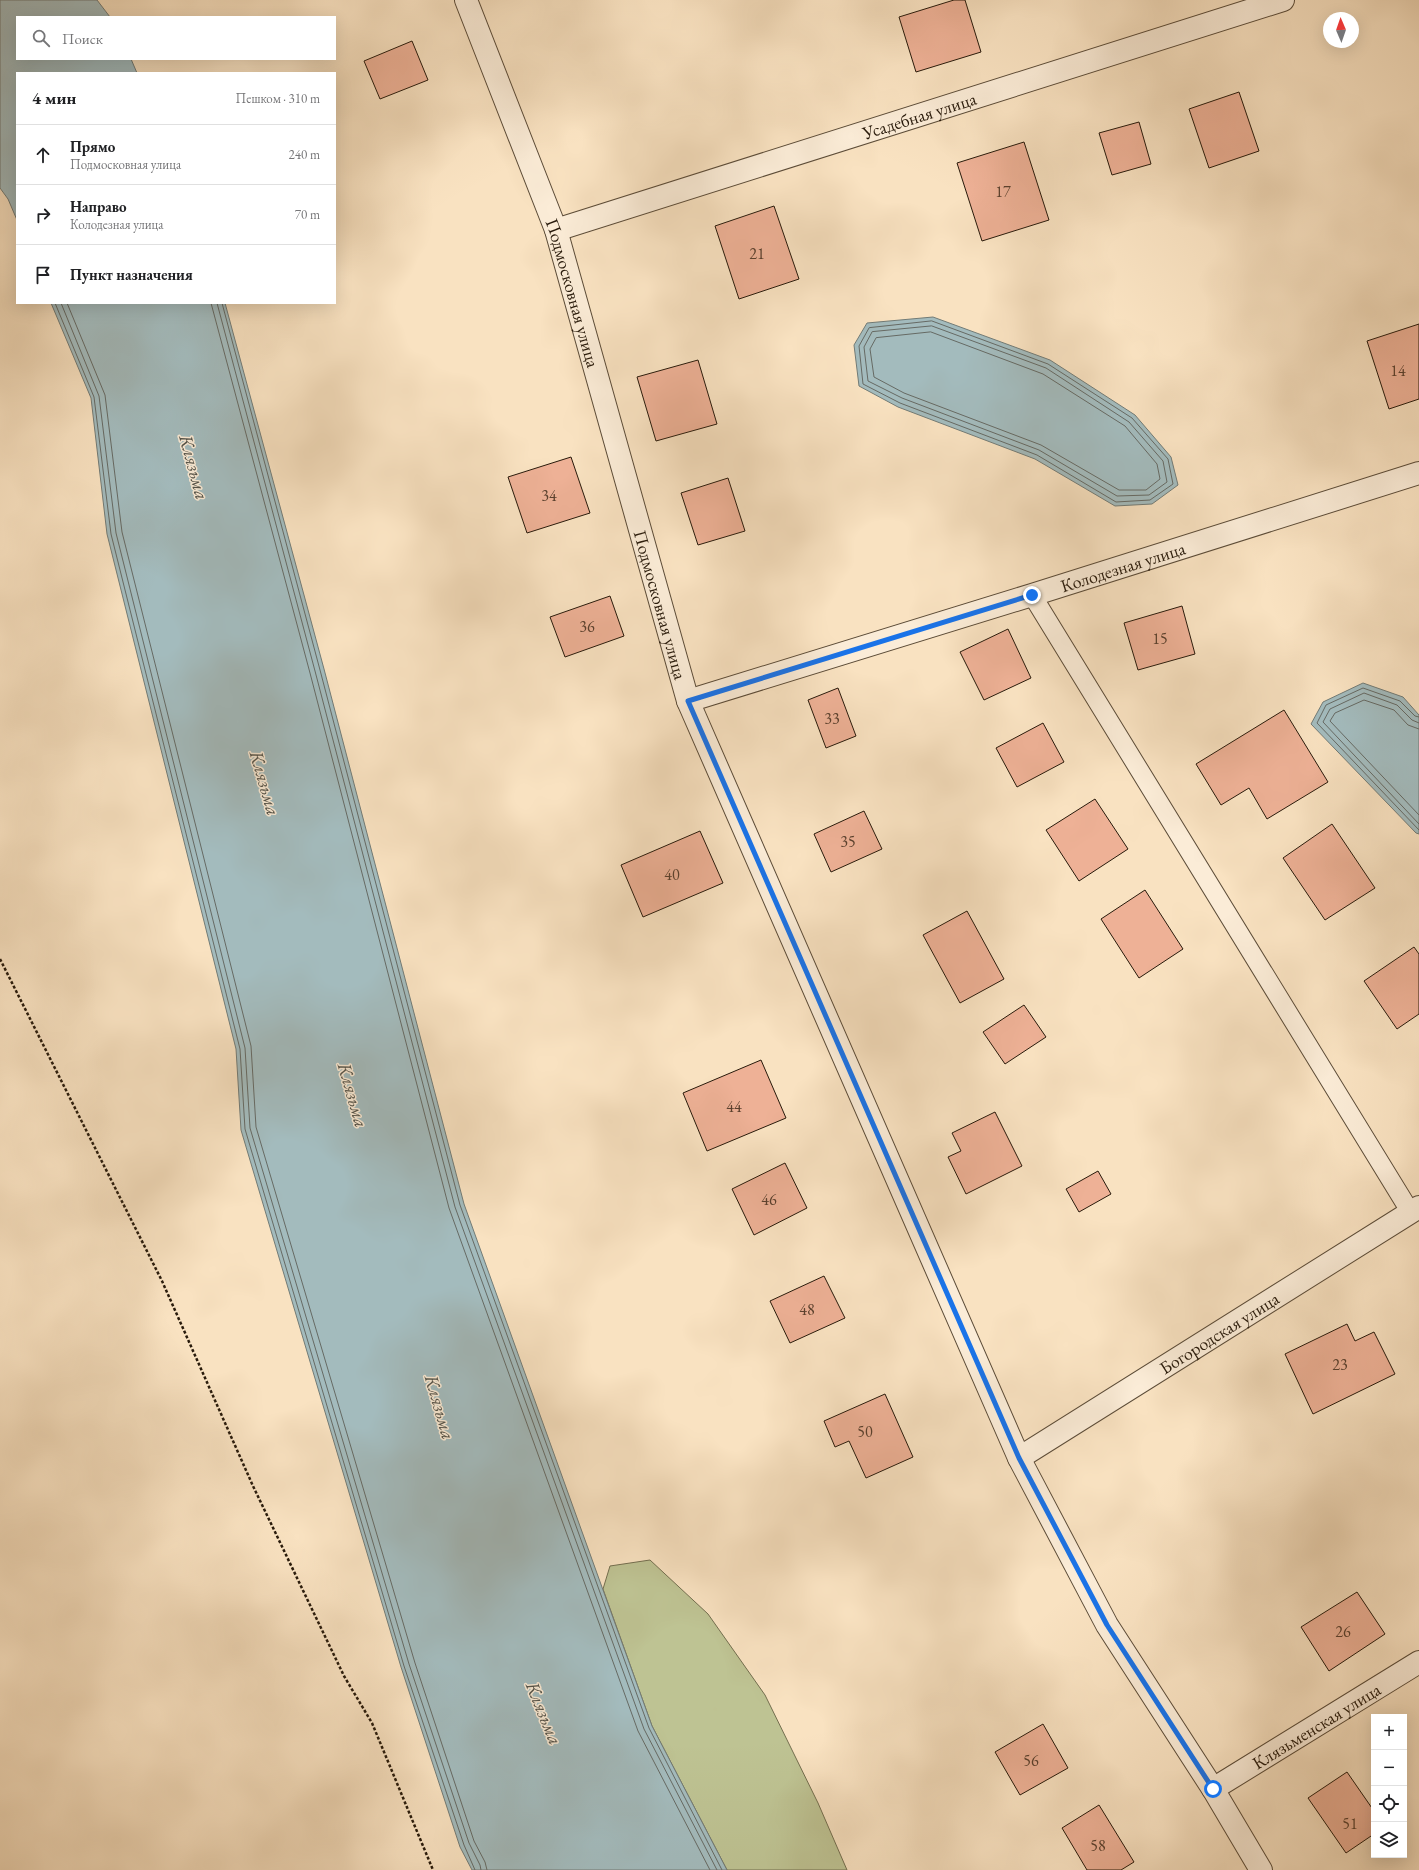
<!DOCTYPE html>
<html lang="ru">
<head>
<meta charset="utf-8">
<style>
  :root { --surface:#fff; --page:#f6f6f6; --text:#202124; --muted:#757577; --line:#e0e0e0 }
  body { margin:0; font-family:"EB Garamond",serif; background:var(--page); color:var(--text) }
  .controls { position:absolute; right:12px; bottom:12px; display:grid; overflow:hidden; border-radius:0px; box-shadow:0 4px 16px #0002 }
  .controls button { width:36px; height:36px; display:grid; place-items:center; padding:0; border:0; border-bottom:1px solid var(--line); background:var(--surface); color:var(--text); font:20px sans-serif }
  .compass { position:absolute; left:1323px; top:12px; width:36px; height:36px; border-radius:50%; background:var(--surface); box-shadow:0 4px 16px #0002; rotate:358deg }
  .stop { position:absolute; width:12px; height:12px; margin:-9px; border:3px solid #1a73e8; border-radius:50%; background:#fff }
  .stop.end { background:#1a73e8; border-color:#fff; box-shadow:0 1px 4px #0008 }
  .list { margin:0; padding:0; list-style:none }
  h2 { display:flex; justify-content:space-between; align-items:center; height:52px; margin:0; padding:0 16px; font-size:17px }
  h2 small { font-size:13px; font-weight:400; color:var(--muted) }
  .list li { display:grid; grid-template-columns:26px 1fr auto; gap:12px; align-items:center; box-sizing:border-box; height:60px; padding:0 16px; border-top:1px solid var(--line) }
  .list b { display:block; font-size:15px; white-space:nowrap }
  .list p { margin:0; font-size:13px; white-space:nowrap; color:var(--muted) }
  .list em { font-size:13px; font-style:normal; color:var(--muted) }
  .icon { flex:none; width:22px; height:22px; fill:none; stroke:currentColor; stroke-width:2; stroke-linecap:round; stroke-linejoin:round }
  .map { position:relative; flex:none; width:1419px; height:1870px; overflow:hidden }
  .search { position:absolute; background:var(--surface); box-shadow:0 4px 16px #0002; left:16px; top:16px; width:320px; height:44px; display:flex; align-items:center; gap:10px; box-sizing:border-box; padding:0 14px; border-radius:0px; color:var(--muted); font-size:15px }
  .panel { position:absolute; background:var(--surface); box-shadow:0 4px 16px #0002; left:16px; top:72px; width:320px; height:232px; border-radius:0px }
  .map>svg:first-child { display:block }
</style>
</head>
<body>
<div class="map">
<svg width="1419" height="1870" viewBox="0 0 1419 1870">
  <rect width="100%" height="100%" fill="#f9e2c1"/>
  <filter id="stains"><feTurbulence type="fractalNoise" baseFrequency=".005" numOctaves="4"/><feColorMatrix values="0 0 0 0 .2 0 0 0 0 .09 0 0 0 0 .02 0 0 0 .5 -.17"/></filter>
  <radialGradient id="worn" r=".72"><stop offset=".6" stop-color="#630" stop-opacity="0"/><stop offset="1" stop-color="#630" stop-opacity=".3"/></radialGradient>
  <!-- green -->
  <path fill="#bec393" stroke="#736e4f" d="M650 1560 708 1614 765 1695 818 1803 847 1870H727L652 1726 603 1589 610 1566Z"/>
  <!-- water -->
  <path fill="#a3bbbd" stroke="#727b76" d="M0 0H97L110 17H17V59H131L137 73H17V220L8 199 0 188Z
    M51 303H225L324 669 464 1204 652 1726 727 1870H472L460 1847 401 1667 241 1130 236 1049 107 534 91 398Z
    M933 317 1050 360 1135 415 1171 457 1178 485 1152 504 1115 506 1035 459 898 407 859 386 854 345 867 323Z
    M1363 683 1403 697 1419 715V834L1416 833 1311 724 1323 702Z"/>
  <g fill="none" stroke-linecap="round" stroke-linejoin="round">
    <!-- shore -->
    <path stroke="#666a64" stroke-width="1" d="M55 303 94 397 111 534 240 1049 245 1129 404 1666 464 1845 475 1870
      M61 303 99 396 116 533 245 1048 250 1128 409 1664 469 1843 480 1865 481 1870
      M67 303 105 395 122 532 251 1046 256 1127 415 1663 474 1841 485 1862 487 1870
      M211 303 310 673 449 1208 638 1731 710 1870
      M217 303 315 671 455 1207 644 1729 717 1870
      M222 303 320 670 460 1205 649 1728 722 1870
      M932 321 1048 364 1132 418 1168 459 1173 484 1150 500 1116 502 1037 455 900 403 863 384 859 346 869 328Z
      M932 326 1046 368 1129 422 1163 461 1167 482 1149 495 1117 496 1039 450 902 398 868 381 864 347 872 332Z
      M931 332 1043 374 1125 426 1157 464 1160 479 1146 490H1119L1041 445 904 393 874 377 870 349 876 338Z
      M1419 717 1415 716 1400 701 1363 688 1326 705 1317 723 1419 830
      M1419 723 1412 720 1397 705 1364 693 1330 709 1323 722 1419 824
      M1419 729 1408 725 1394 710 1364 700 1335 713 1330 721 1419 815"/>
  </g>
  <!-- building -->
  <path fill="#eeb196" stroke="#281a0b" d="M954 0H965L981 52 916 72 899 17Z
    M412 41 428 80 380 99 364 61Z
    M1239 92 1259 151 1209 168 1189 109Z
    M1139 122 1151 164 1112 175 1099 133Z
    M1024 142 1049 220 982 241 957 163Z
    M774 206 799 279 739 299 715 226Z
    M1419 324V399L1389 409 1367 341Z
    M698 360 717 424 656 441 637 377Z
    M571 457 590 513 527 533 508 477Z
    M728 478 745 531 698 545 681 493Z
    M610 596 624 636 565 657 550 617Z
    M1182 606 1195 654 1138 670 1124 623Z
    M1008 629 1031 678 984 700 960 652Z
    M838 688 856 736 826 748 808 700Z
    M1284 710 1328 782 1267 819 1249 788 1221 805 1196 764Z
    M1043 723 1064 762 1017 787 996 748Z
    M1095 799 1128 849 1079 881 1046 830Z
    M864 811 882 849 831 872 814 834Z
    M1332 824 1375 888 1325 920 1283 858Z
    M700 831 723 883 643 917 621 865Z
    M1145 890 1183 949 1139 978 1101 919Z
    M967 911 1004 979 960 1003 923 935Z
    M1414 947 1419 954V1014L1397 1029 1364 981Z
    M1024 1005 1046 1037 1005 1064 983 1032Z
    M761 1060 786 1118 707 1151 683 1093Z
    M995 1112 1022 1166 966 1194 948 1157 961 1151 952 1133Z
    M785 1163 807 1208 754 1235 732 1189Z
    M1098 1171 1111 1194 1079 1212 1066 1189Z
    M824 1276 845 1318 790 1343 770 1301Z
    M1347 1324 1355 1341 1374 1332 1395 1374 1313 1414 1285 1354Z
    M885 1394 913 1457 866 1478 849 1441 835 1447 824 1421Z
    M1357 1592 1385 1634 1329 1671 1301 1627Z
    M1043 1724 1068 1768 1020 1795 995 1752Z
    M1347 1772 1374 1811V1834L1346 1853 1308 1798Z
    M1099 1805 1134 1862 1121 1870H1087L1062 1828Z"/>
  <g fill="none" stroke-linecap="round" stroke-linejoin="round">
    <!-- service casing -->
    <g stroke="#5c4c38" stroke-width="20">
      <path id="service" d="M1032 595 1411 1213"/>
    </g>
    <!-- minor casing -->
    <g stroke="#5c4c38" stroke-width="24">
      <g id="minor">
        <path id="s1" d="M466 0 556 230 688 701 1019 1458 1107 1625 1213 1789 1261 1870"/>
        <path id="s2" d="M556 230 1283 0"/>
        <path id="s3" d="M688 701 1032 595 1419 473"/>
        <path id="s4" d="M1019 1458 1419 1207"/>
        <path id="s5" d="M1213 1789 1419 1662"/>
      </g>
    </g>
    <!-- path -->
    <path stroke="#281a0b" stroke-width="2.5" stroke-dasharray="3 2" stroke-linecap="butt" d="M0 959 162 1281 253 1486 344 1676 372 1723 433 1870"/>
    <!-- service -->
    <use href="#service" stroke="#fbecd7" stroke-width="18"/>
    <!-- minor -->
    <use href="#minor" stroke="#fbecd7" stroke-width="22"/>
  </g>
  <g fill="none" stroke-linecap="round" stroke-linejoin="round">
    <!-- route -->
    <path stroke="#1a73e8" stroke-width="5" d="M1032 595 688 701 1019 1458 1107 1625 1213 1789"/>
  </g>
  <g text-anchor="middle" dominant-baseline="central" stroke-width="3" stroke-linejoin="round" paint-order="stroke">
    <!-- number labels -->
    <g font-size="16" fill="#5a402e">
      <text x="1003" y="191">17</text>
      <text x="757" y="253">21</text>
      <text x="1398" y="370">14</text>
      <text x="549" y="495">34</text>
      <text x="587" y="626">36</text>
      <text x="1160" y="638">15</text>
      <text x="832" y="718">33</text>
      <text x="848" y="841">35</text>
      <text x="672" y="874">40</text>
      <text x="734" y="1106">44</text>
      <text x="769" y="1199">46</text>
      <text x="807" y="1309">48</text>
      <text x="1340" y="1364">23</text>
      <text x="865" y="1431">50</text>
      <text x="1343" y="1631">26</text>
      <text x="1031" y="1760">56</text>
      <text x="1350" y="1823">51</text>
      <text x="1098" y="1845">58</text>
    </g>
    <!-- street labels -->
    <g font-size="18" fill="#281a0b" stroke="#fbecd7">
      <text stroke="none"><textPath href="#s2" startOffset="381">Усадебная улица</textPath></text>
      <text stroke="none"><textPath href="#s1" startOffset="312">Подмосковная улица</textPath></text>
      <text stroke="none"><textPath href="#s3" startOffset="455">Колодезная улица</textPath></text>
      <text stroke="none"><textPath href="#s1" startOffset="636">Подмосковная улица</textPath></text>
      <text stroke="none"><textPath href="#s4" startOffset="236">Богородская улица</textPath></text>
      <text stroke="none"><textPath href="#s5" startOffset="121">Клязьменская улица</textPath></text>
    </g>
    <!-- water labels -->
    <g font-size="19" font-style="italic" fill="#535249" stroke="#fbecd7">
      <text transform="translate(194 467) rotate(75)">Клязьма</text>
      <text transform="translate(265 783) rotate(74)">Клязьма</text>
      <text transform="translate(353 1095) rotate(74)">Клязьма</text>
      <text transform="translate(440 1407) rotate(74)">Клязьма</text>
      <text transform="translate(544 1713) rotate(68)">Клязьма</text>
    </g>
  </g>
  <rect width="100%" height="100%" filter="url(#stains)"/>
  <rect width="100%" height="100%" fill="url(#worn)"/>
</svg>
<div class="controls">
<button>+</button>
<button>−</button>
<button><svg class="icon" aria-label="locate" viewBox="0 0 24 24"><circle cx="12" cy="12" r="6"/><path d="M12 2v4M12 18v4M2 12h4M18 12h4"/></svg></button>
<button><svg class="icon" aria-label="layers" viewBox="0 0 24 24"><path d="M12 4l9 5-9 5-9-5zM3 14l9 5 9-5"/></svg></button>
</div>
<svg class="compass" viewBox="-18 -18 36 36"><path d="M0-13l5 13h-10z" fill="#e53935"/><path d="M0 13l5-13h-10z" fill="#757577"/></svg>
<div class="stop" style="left:1213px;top:1789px"></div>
<div class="stop end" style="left:1032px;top:595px"></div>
<div class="search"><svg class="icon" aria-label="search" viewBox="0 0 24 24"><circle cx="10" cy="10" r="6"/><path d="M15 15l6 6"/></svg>Поиск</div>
<section class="panel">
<h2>4 мин<small>Пешком · 310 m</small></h2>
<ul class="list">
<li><svg class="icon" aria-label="ahead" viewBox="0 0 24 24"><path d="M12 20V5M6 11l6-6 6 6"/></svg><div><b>Прямо</b><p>Подмосковная улица</p></div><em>240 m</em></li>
<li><svg class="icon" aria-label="right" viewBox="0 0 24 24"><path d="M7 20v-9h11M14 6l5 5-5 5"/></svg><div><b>Направо</b><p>Колодезная улица</p></div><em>70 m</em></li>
<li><svg class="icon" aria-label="arrive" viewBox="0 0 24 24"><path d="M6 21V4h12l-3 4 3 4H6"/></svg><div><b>Пункт назначения</b></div></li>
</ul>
</section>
</div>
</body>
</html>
